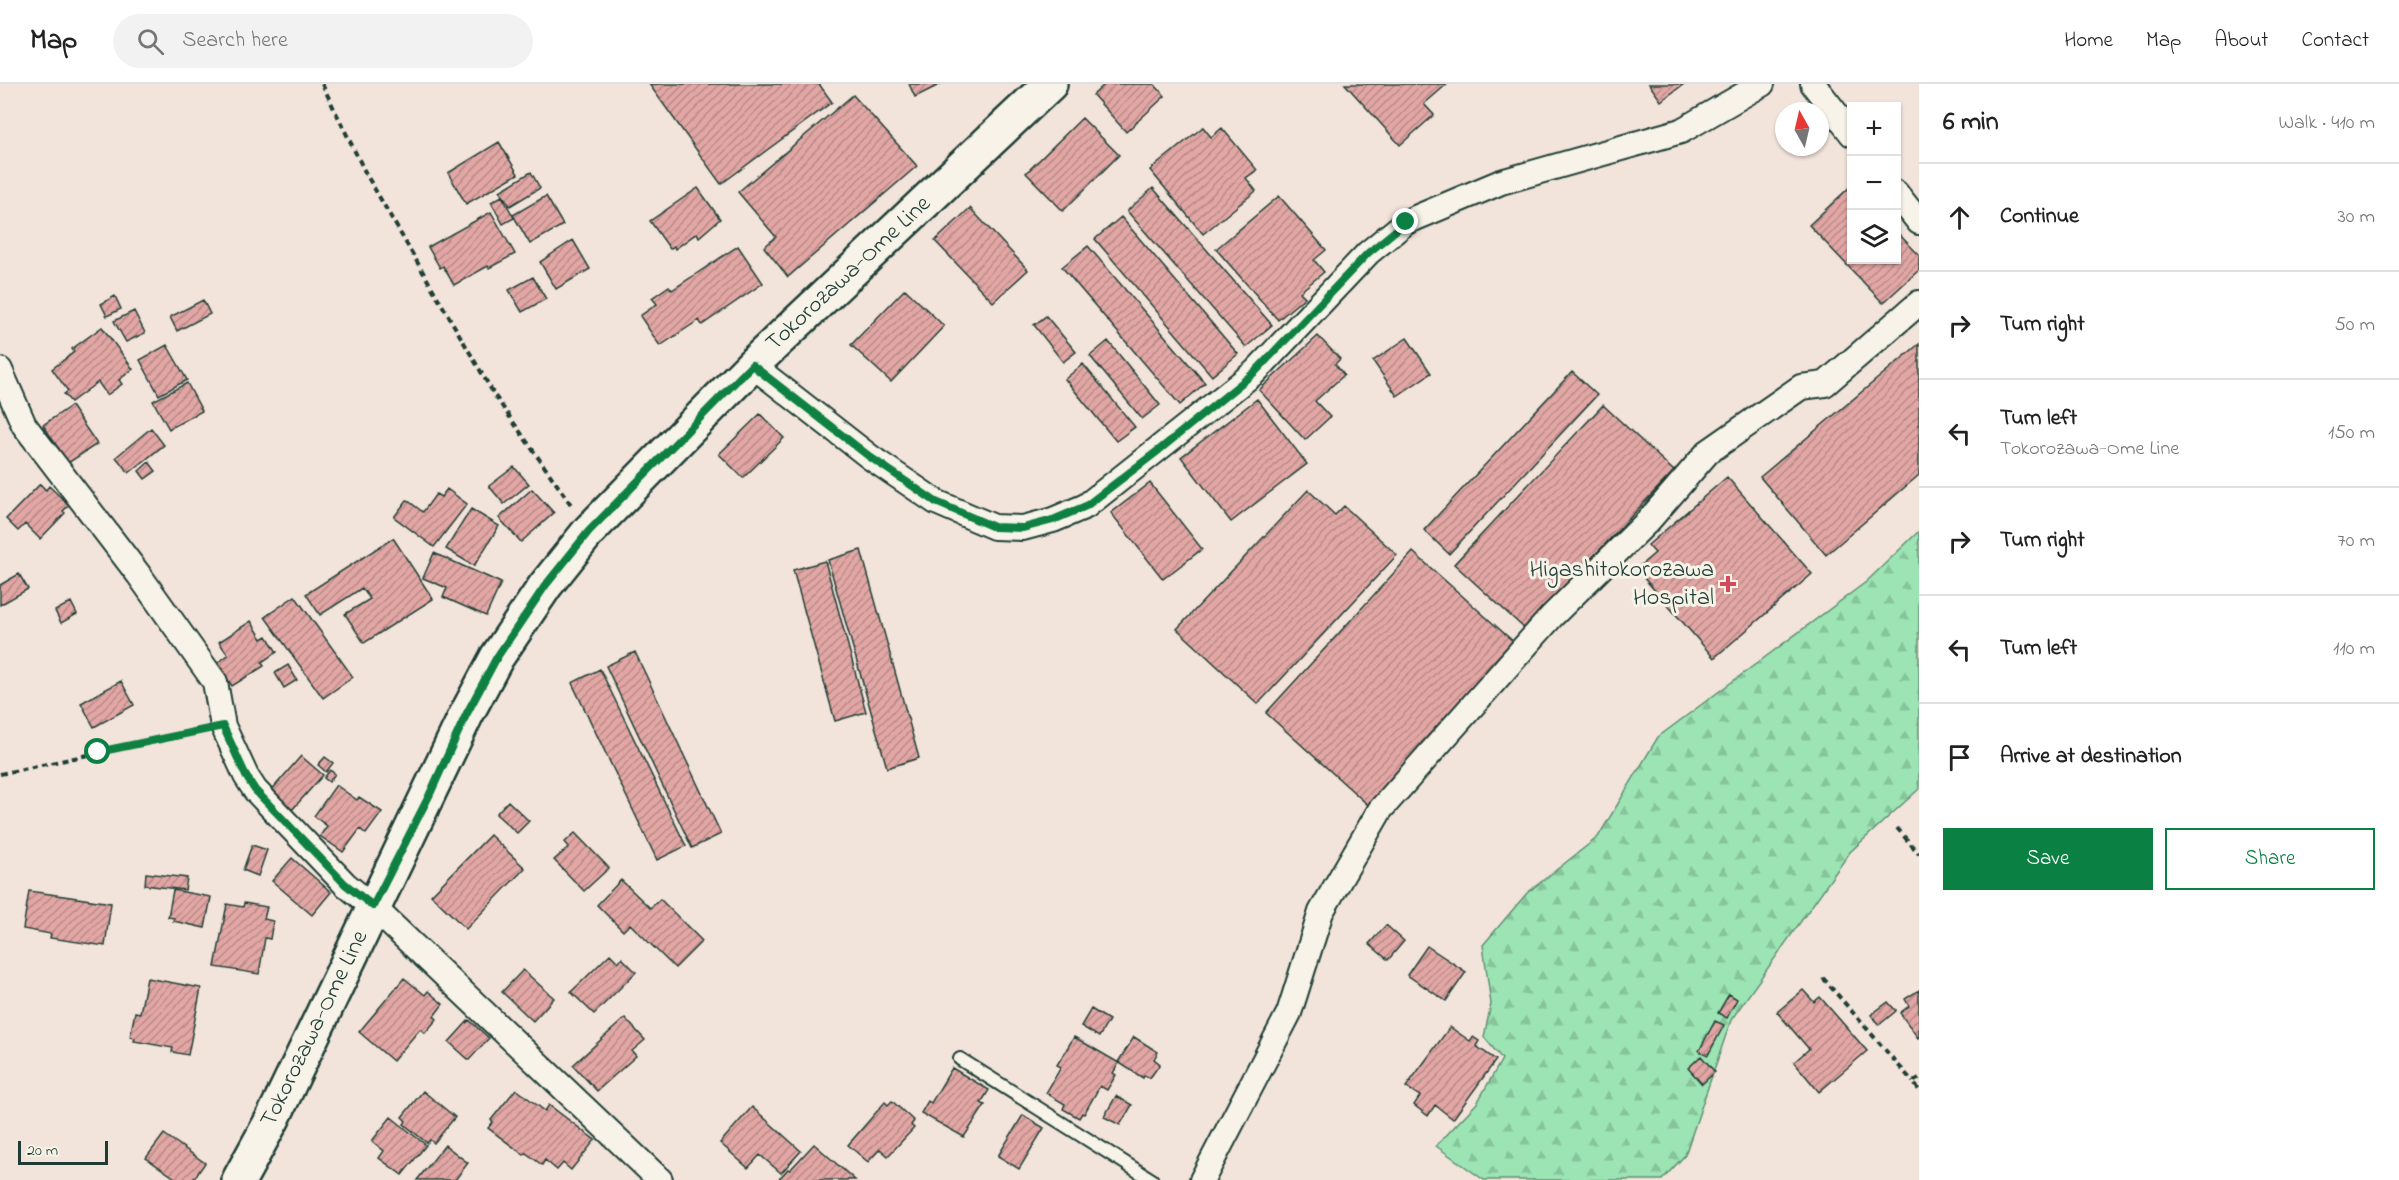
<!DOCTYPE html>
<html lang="en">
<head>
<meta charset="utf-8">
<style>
  :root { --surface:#fff; --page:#f2f2f2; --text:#222; --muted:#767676; --line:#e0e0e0; --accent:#0b8043 }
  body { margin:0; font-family:"Indie Flower",sans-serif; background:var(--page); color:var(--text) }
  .controls { position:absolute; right:18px; top:18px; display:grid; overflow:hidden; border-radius:0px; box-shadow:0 2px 4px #0004 }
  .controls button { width:54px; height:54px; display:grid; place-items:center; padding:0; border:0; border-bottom:2px solid var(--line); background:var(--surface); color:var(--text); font:30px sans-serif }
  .compass { position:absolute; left:1775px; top:18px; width:54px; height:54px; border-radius:50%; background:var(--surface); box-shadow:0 2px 4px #0004; rotate:352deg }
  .scale { position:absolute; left:18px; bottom:15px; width:90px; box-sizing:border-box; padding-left:6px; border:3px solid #1f3d34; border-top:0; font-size:16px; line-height:21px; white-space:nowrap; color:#1f3d34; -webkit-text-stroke:4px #f7f3e8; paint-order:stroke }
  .stop { position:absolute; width:18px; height:18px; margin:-14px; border:4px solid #0b8043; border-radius:50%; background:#fff }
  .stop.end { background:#0b8043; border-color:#fff; box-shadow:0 2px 6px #0008 }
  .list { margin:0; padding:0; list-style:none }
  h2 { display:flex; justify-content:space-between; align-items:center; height:78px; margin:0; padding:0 24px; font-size:26px }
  h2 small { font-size:20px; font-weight:400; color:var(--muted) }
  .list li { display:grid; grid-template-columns:39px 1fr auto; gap:18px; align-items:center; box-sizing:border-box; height:108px; padding:0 24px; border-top:2px solid var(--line) }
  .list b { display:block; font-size:22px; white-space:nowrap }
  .list p { margin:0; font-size:20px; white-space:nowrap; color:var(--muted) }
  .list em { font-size:20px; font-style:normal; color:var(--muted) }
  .actions { display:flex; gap:12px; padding:18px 24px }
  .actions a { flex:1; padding:14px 0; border:2px solid var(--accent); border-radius:0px; text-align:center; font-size:21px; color:var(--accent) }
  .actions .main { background:var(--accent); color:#fff }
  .icon { flex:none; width:33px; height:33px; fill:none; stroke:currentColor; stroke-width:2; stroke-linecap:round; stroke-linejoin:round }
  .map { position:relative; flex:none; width:1919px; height:1096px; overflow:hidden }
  header { display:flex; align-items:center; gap:36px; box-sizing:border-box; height:84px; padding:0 30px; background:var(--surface); border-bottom:2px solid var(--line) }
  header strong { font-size:28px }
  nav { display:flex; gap:33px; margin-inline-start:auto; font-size:21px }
  .search { width:420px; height:54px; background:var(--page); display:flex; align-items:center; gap:15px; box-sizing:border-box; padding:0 21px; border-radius:33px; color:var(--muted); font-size:22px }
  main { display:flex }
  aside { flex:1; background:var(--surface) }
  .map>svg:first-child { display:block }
</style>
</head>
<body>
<header>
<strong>Map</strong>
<div class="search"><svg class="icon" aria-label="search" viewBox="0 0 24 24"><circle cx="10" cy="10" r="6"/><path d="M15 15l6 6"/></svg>Search here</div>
<nav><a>Home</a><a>Map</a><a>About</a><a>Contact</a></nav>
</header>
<main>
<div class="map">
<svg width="1919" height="1096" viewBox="0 0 1919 1096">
  <defs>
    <pattern id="forest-firs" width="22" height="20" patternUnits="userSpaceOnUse" patternTransform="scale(1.5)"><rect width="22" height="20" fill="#9ce4b3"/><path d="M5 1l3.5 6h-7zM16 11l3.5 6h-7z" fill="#86c49b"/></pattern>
    <pattern id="building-hatch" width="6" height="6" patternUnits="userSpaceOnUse" patternTransform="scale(1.5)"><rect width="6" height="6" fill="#e2a7a5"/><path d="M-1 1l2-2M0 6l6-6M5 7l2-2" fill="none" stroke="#b78987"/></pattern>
  </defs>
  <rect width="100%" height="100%" fill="#f3e4db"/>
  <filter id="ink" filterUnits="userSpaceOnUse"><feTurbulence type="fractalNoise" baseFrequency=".0167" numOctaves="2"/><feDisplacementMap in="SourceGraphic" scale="12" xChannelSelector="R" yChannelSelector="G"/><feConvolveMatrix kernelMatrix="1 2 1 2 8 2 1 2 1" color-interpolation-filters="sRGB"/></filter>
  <g filter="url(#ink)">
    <!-- forest -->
    <path fill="url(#forest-firs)" stroke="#5e9074" stroke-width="1.5" d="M1919 447V705L1850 768 1731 936 1685 1071 1662 1096H1484L1436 1062 1477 1019 1502 975 1484 953 1491 920 1483 861 1527 809 1598 753 1658 653 1866 498Z"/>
    <!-- building -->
    <path fill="url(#building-hatch)" stroke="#1f3d34" stroke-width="1.5" d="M649 0H819L832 18 721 100Z
      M909 0H941L915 13Z
      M1105 0H1154L1165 12 1126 48 1093 11Z
      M1345 0H1447L1424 20 1434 31 1400 61Z
      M1649 0H1684L1661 17Z
      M853 11 917 82 788 193 764 163 776 153 738 108Z
      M1082 34 1119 71 1063 127 1026 89Z
      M1203 43 1211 53 1222 44 1257 86 1246 94 1256 107 1203 150 1150 86Z
      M499 58 518 90 466 120 448 89Z
      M531 88 540 104 510 122 500 107Z
      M1852 101V176H1896V147L1919 171V186L1883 219 1809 141Z
      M698 104 720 135 699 153 697 149 675 165 674 162 670 165 650 137Z
      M1153 104 1272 241 1246 263 1127 127Z
      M502 112 514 134 503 140 491 118Z
      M546 112 563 141 530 160 513 131Z
      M1279 112 1326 166 1314 176 1324 188 1300 208 1305 213 1278 236 1216 165Z
      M970 124 1028 186 993 218 935 157Z
      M491 128 515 170 489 184 488 182 454 201 443 182 440 184 428 163Z
      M1121 133 1238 270 1212 292 1095 155Z
      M573 156 590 185 556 205 540 178Z
      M738 162 763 199 702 241 699 236 660 262 640 232 657 220 652 214 669 202 672 206Z
      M1088 162 1205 299 1180 321 1062 183Z
      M533 193 546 215 522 228 509 206Z
      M905 205 944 242 891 298 851 261Z
      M115 212 121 225 107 232 101 220Z
      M203 216 210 230 177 247 170 233Z
      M134 227 145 249 126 258 114 237Z
      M1046 232 1076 268 1063 278 1034 241Z
      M102 243 133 285 119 296 122 300 107 311 98 298 71 318 64 310 68 307 52 285 74 268 72 265Z
      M1318 252 1340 275 1335 280 1344 291 1315 317 1330 333 1305 356 1259 306Z
      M1407 254 1431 289 1397 312 1373 277Z
      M1108 257 1160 321 1142 335 1090 272Z
      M1919 260V391L1826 471 1760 393Z
      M167 261 187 296 159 311 140 276Z
      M1083 280 1135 343 1116 357 1065 295Z
      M1572 288 1597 311 1449 470 1424 446Z
      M187 299 202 327 169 345 153 317Z
      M1257 315 1307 380 1231 438 1181 373Z
      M1603 321 1674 387 1525 545 1454 480Z
      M71 322 97 360 68 379 43 341Z
      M760 330 784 354 743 394 719 370Z
      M151 344 164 361 129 389 116 373Z
      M149 378 156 387 145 395 139 387Z
      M514 383 529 400 504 420 489 402Z
      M1727 393 1812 490 1714 574 1636 485 1655 469 1648 461Z
      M1150 399 1202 465 1163 495 1111 429Z
      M40 400 46 406 49 402 69 421 63 427 65 429 40 455 25 440 18 447 6 435Z
      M447 405 467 420 434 463 394 433 407 416 423 428 436 410 441 413Z
      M532 405 554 429 521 458 499 434Z
      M1308 406 1335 431 1344 422 1397 471 1258 620 1177 545Z
      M471 425 499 442 474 482 446 465Z
      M393 454 433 515 364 559 345 530 370 515 362 504 320 531 306 510Z
      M861 466 919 674 887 684 828 476Z
      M1413 468 1515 559 1368 721 1266 629Z
      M434 469 501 499 486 532 443 513 447 504 423 494Z
      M825 477 866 628 835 637 793 486Z
      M19 490 28 505 0 521V501Z
      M295 512 353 593 323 614 265 533Z
      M71 518 77 530 61 539 55 527Z
      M251 537 262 555 267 552 277 568 262 578 264 582 232 602 217 579 228 571 219 558Z
      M635 568 721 750 692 764 606 582Z
      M288 581 297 596 284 604 275 589Z
      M600 585 686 762 657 776 572 599Z
      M121 597 134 621 94 643 81 619Z
      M301 672 323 691 292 726 270 708Z
      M325 673 333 679 326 688 318 681Z
      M330 686 335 690 329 698 324 694Z
      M336 701 357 716 359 713 382 728 366 750 360 745 343 768 320 752 327 742 314 732Z
      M508 717 529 737 517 749 496 730Z
      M575 749 609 784 584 807 554 776 569 763 565 758Z
      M490 751 525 784 466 845 431 811Z
      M252 761 267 766 258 792 243 786Z
      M292 774 331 808 312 831 272 797Z
      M146 789 187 794 185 806 145 801Z
      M621 796 650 824 660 815 702 857 675 884 630 840 623 847 597 821Z
      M173 806 211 813 205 844 173 837 174 834 168 833Z
      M29 807 111 819 105 862 50 854 51 850 23 845Z
      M244 819 267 823 264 835 273 837 270 855 265 854 259 890 215 883 227 820 243 823Z
      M1386 841 1404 857 1388 876 1369 860Z
      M1427 862 1466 888 1446 917 1407 891Z
      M610 870 618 878 622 874 636 888 594 930 571 908Z
      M523 886 554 914 533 937 502 908Z
      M147 894 201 904 188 971 172 968 173 964 134 957 135 954 130 953 135 928 140 929Z
      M404 894 425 911 428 907 443 920 434 932 437 935 425 949 420 945 393 977 359 948Z
      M1803 906 1814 918 1820 913 1867 967 1819 1008 1794 978 1809 965 1777 928Z
      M1919 906V953L1918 954 1900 929 1909 922 1905 915Z
      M1729 910 1737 915 1727 934 1718 929Z
      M1888 918 1896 927 1879 941 1871 931Z
      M1091 925 1109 936 1099 953 1081 942Z
      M625 934 645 956 632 967 636 972 597 1007 573 981Z
      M469 936 489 954 469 976 449 958Z
      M1715 937 1724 941 1708 971 1699 967Z
      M1450 943 1470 957 1473 953 1479 957 1476 962 1496 976 1453 1035 1435 1021 1428 1032 1414 1021 1420 1012 1406 1003Z
      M1074 953 1119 979 1113 989 1116 991 1107 1006 1100 1002 1084 1030 1082 1029 1079 1034 1063 1025 1065 1020 1046 1009 1061 983 1057 981Z
      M1134 953 1158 968 1154 975 1160 980 1150 994 1144 991 1143 994 1118 978Z
      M1701 972 1715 988 1702 1000 1688 984Z
      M952 984 989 1006 981 1019 985 1021 964 1053 921 1029 928 1017 931 1019Z
      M516 1005 545 1027 549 1021 595 1056 571 1086 563 1079 557 1086 545 1076 542 1081 526 1069 524 1071 488 1044 493 1038 491 1036Z
      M423 1007 455 1033 434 1059 430 1056 427 1059 404 1040 406 1037 402 1033Z
      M1116 1012 1132 1021 1120 1041 1104 1033Z
      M892 1017 914 1037 911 1041 914 1044 888 1072 880 1065 868 1078 848 1061 885 1018 888 1021Z
      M752 1023 801 1067 781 1089 760 1071 748 1084 720 1059Z
      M1023 1031 1044 1044 1019 1085 998 1072Z
      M391 1033 426 1061 402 1091 379 1074 384 1067 372 1057Z
      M164 1050 205 1079 193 1096H178L146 1074Z
      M814 1060 855 1096H778L788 1085 790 1086Z
      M445 1061 468 1079 455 1096H417Z"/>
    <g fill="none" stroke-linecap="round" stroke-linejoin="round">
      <!-- service casing -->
      <g stroke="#1f3d34" stroke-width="16">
        <path id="service" d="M960 975 1152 1096"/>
      </g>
      <!-- minor casing -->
      <g stroke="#1f3d34" stroke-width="28">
        <path id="minor" d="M1813 0 1852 50
          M1896 109 1919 138
          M752 281 870 373 936 418 994 443 1023 444 1053 436 1086 422 1255 288 1368 169 1406 138 1501 98 1681 47 1762 0
          M0 286 24 341 139 491 215 598 223 642 246 692 255 706 345 800 373 823 660 1096
          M1202 1096 1289 929 1321 828 1380 726 1552 532 1649 436 1708 368 1801 303 1825 300 1919 219"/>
      </g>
      <!-- secondary casing -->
      <g stroke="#1f3d34" stroke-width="38">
        <path id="secondary" d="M239 1096 273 1034 466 631 497 573 545 502 589 447 752 281 1050 0"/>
      </g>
      <!-- path -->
      <path stroke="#1f3d34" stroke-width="4" stroke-dasharray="6 4.5" stroke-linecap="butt" d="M322 0 366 90 495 312 572 422
        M0 690 199 647
        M1897 744 1919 770
        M1823 894 1913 998
        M1919 994 1913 998 1919 1006"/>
      <!-- service -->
      <use href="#service" stroke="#f7f3e8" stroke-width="12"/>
      <!-- minor -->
      <use href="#minor" stroke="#f7f3e8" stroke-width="24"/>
      <!-- secondary -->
      <use href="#secondary" stroke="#f7f3e8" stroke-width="33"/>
    </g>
  </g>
  <g fill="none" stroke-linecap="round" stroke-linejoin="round" filter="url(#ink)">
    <!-- route -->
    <path stroke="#0b8043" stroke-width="8" d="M98 668 223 642 246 692 255 706 345 800 373 822 429 712 466 631 497 573 545 502 589 447 752 281 870 373 936 418 994 443 1023 444 1053 436 1086 422 1159 366 1255 288 1368 169 1406 138"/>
  </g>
  <!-- markers -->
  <path fill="#d1495b" stroke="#f7f3e8" stroke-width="2" d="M1725 491h6v6h6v6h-6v6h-6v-6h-6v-6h6z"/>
  <g text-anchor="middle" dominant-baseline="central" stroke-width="6" stroke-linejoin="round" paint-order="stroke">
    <!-- street labels -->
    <g font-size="24" fill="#1f3d34" stroke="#f7f3e8">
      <text transform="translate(849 190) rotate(-43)">Tokorozawa-Ome Line</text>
      <text transform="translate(315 945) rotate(-64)">Tokorozawa-Ome Line</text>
    </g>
    <!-- poi labels -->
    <g font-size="24" fill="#1f3d34" stroke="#f7f3e8" text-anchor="end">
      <text x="1714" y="486">Higashitokorozawa<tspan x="1714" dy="28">Hospital</tspan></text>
    </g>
  </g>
</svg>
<div class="controls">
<button>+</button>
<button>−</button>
<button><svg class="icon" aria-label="layers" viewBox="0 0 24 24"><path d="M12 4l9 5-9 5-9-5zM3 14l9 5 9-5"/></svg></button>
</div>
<svg class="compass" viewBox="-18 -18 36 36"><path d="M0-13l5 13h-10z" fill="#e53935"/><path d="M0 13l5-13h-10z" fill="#767676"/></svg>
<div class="scale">20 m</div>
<div class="stop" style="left:98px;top:668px"></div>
<div class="stop end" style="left:1406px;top:138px"></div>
</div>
<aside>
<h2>6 min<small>Walk · 410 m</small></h2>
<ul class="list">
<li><svg class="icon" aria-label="ahead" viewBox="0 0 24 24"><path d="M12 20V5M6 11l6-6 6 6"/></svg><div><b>Continue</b></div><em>30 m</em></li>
<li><svg class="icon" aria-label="right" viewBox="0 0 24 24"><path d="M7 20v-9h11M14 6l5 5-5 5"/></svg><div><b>Turn right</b></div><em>50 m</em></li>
<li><svg class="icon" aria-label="left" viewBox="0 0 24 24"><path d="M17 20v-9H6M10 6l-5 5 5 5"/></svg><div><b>Turn left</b><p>Tokorozawa-Ome Line</p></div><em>150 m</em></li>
<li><svg class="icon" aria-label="right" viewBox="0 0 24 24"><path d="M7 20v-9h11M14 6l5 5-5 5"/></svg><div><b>Turn right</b></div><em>70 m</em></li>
<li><svg class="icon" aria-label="left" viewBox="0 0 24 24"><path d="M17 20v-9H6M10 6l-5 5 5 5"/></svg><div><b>Turn left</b></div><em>110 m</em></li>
<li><svg class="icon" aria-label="arrive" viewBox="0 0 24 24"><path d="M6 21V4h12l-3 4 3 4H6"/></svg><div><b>Arrive at destination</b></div></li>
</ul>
<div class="actions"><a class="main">Save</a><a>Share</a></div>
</aside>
</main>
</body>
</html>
